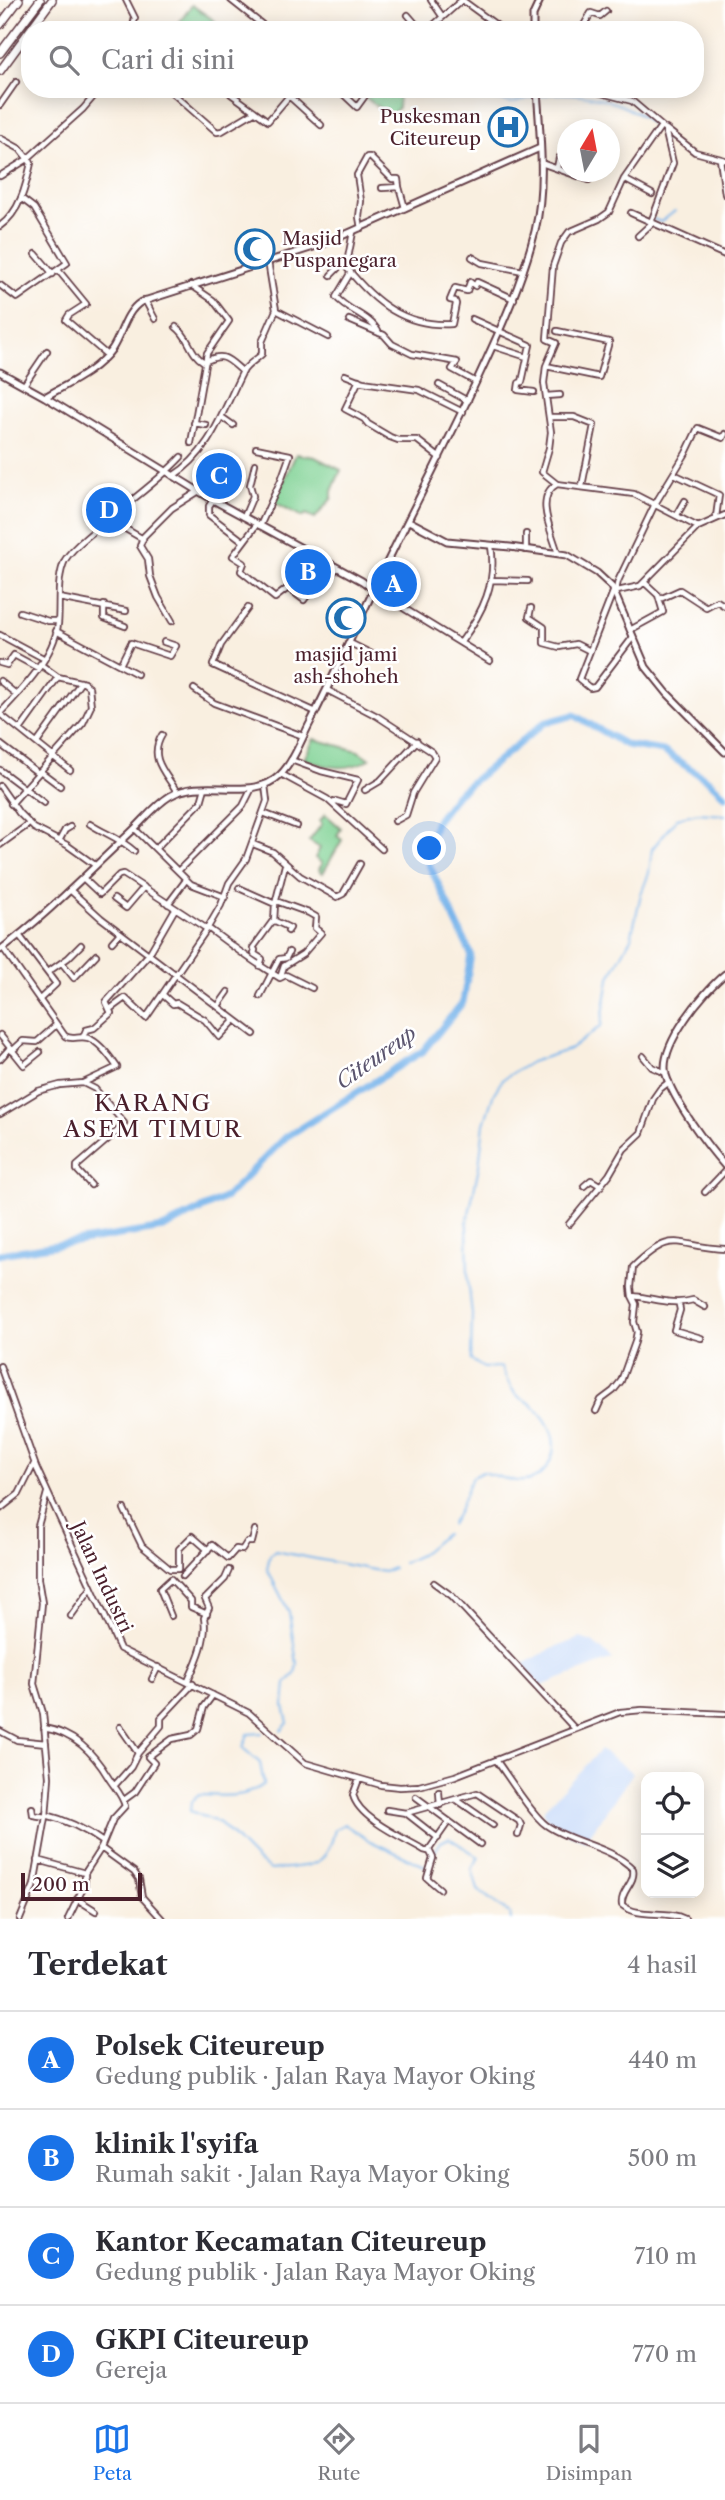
<!DOCTYPE html>
<html lang="id">
<head>
<meta charset="utf-8">
<style>
  :root { --surface:#fff; --page:#f7f7f7; --text:#2b2b33; --muted:#7c7c81; --line:#e1e1e2; --accent:#1a73e8 }
  body { margin:0; font-family:"Libre Caslon Text",serif; background:var(--page); color:var(--text) }
  .controls { position:absolute; right:21px; bottom:21px; display:grid; overflow:hidden; border-radius:14px; box-shadow:0 4px 18px #0003 }
  .controls button { width:63px; height:63px; display:grid; place-items:center; padding:0; border:0; border-bottom:2px solid var(--line); background:var(--surface); color:var(--text); font:35px sans-serif }
  .compass { position:absolute; left:557px; top:119px; width:63px; height:63px; border-radius:50%; background:var(--surface); box-shadow:0 4px 18px #0003; rotate:10deg }
  .scale { position:absolute; left:21px; bottom:18px; width:121px; box-sizing:border-box; padding-left:7px; border:4px solid #4a1f2b; border-top:0; font-size:19px; line-height:24px; white-space:nowrap; color:#4a1f2b; -webkit-text-stroke:5px #fff; paint-order:stroke }
  .you { position:absolute; left:430px; top:849px; width:24px; height:24px; margin:-18px; border:5px solid #fff; border-radius:50%; background:#1a73e8; box-shadow:0 0 0 10px #1a73e833 }
  .badge { display:grid; place-items:center; width:46px; height:46px; border-radius:50%; background:var(--accent); color:#fff; font-size:23px; font-weight:700 }
  .pin { position:absolute; translate:-50% -50%; border:4px solid #fff; box-shadow:0 2px 7px #0006 }
  .list { margin:0; padding:0; list-style:none }
  h2 { display:flex; justify-content:space-between; align-items:center; height:91px; margin:0; padding:0 28px; font-size:30px }
  h2 small { font-size:23px; font-weight:400; color:var(--muted) }
  .list li { display:grid; grid-template-columns:46px 1fr auto; gap:21px; align-items:center; box-sizing:border-box; height:98px; padding:0 28px; border-top:2px solid var(--line) }
  .list b { display:block; font-size:26px; white-space:nowrap }
  .list p { margin:0; font-size:23px; white-space:nowrap; color:var(--muted) }
  .list em { font-size:23px; font-style:normal; color:var(--muted) }
  .icon { flex:none; width:38px; height:38px; fill:none; stroke:currentColor; stroke-width:2; stroke-linecap:round; stroke-linejoin:round }
  .map { position:relative; flex:none; width:725px; height:1919px; overflow:hidden }
  .search { position:absolute; background:var(--surface); box-shadow:0 4px 18px #0003; left:21px; right:21px; top:21px; height:77px; display:flex; align-items:center; gap:18px; box-sizing:border-box; padding:0 24px; border-radius:28px; color:var(--muted); font-size:26px }
  .sheet { height:483px; background:var(--surface) }
  nav { display:flex; justify-content:space-around; align-items:center; box-sizing:border-box; height:98px; border-top:2px solid var(--line); background:var(--surface); font-size:19px; color:var(--muted) }
  nav a { display:grid; justify-items:center; gap:4px }
  nav .on { color:var(--accent) }
  .map>svg:first-child { display:block }
</style>
</head>
<body>
<div class="map">
<svg width="725" height="1919" viewBox="0 0 725 1919">
  <rect width="100%" height="100%" fill="#fff"/>
  <filter id="ink" filterUnits="userSpaceOnUse"><feTurbulence type="fractalNoise" baseFrequency=".0143" numOctaves="2"/><feDisplacementMap in="SourceGraphic" scale="14" xChannelSelector="R" yChannelSelector="G"/><feConvolveMatrix kernelMatrix="1 2 1 2 8 2 1 2 1" color-interpolation-filters="sRGB"/></filter>
  <filter id="wash" filterUnits="userSpaceOnUse"><feTurbulence type="fractalNoise" baseFrequency=".00686" numOctaves="4" result="noise"/><feDisplacementMap in="SourceGraphic" scale="28" xChannelSelector="R" yChannelSelector="G"/><feGaussianBlur stdDeviation="1.57" result="paint"/><feColorMatrix in="noise" values="0 0 0 0 0 0 0 0 0 0 0 0 0 0 0 0 0 1.4 0 .05"/><feComposite in="paint" operator="in"/></filter>
  <g filter="url(#wash)">
    <rect width="100%" height="100%" fill="#f9efe0"/>
    <!-- built -->
    <path fill="#c9dcf9" d="M580 1638 592 1642 613 1659 541 1686 522 1665 551 1649Z
      M600 1750 633 1773 585 1841 564 1832 544 1815V1809Z"/>
    <!-- green -->
    <path fill="#7ed193" stroke="#64785f" stroke-width="2" d="M192 5 215 21 209 30H174Z
      M374 89H392L399 93 398 108 391 116 366 98Z
      M296 454 315 457 341 470 332 491V498L315 518 306 514 303 517 274 502Z
      M314 739 358 751 370 759C347 772 327 768 304 759Z
      M325 814 341 828 337 836 342 840 323 873 319 870 322 863 315 858 320 848 309 841 322 824 320 821Z"/>
    <g fill="none" stroke-linecap="round" stroke-linejoin="round">
      <!-- stream -->
      <path stroke="#79b5eb" stroke-width="2" d="M540 96C577 87 646 104 666 141
        M484 97 511 103 534 97
        M653 219 661 222 675 211
        M451 1525 458 1513 472 1477 483 1472C504 1478 528 1490 544 1471 563 1448 552 1422 531 1404 527 1401 521 1399 517 1395 510 1389 505 1376 501 1367L484 1368 471 1360 472 1314 468 1280 467 1223 479 1166 484 1124 494 1093 503 1079 531 1062 571 1049 601 1026 609 979 631 938 641 894 649 873 652 849 677 818 698 813 725 815
        M403 1563 420 1555 445 1534
        M281 1731 288 1723 284 1706 286 1683 295 1674 297 1664 289 1612 267 1569 270 1555 275 1551 384 1572 393 1568
        M262 1733 248 1734 243 1748 260 1763 264 1784C245 1799 223 1796 199 1795L191 1802 190 1811 220 1823 257 1861 271 1870C309 1864 326 1872 335 1829L344 1824 370 1841 427 1867 431 1859
        M433 1854 441 1842 449 1838 479 1857 472 1869 478 1890 510 1914 511 1919"/>
      <!-- river -->
      <path stroke="#79b5eb" stroke-width="7" d="M0 1254 163 1228 226 1197 286 1137 423 1051 463 1002 471 954 425 856 435 823 456 795 544 723 574 715 626 745 663 751 709 781 725 796"/>
    </g>
  </g>
  <g filter="url(#ink)">
    <g fill="none" stroke-linecap="round" stroke-linejoin="round">
      <!-- minor casing -->
      <g stroke="#643e46" stroke-width="8">
        <path id="minor" d="M126 0 135 18 132 30
          M231 0 269 30
          M431 0 442 16
          M462 0 503 30
          M408 15 421 30
          M428 30 462 0
          M590 30 584 25 591 13 600 16 606 11
          M168 89 217 132 222 131 254 112
          M338 89 357 107 370 89
          M586 89 632 101 665 129 673 163 650 225 638 236
          M231 94 268 121 289 96 284 89
          M289 96 321 125
          M0 105 16 82
          M661 126 624 179 609 212 599 219 569 232 561 243 553 266 547 339 556 343 546 366 544 383 551 432 549 448 542 472 557 484 634 494 698 527
          M666 129 695 152 725 160
          M0 138 20 149 31 163C26 186 20 212 0 226
          M720 159 725 194
          M541 163 589 180
          M557 168 559 158
          M0 176 26 160 83 109 100 89
          M624 179 652 194
          M382 188 399 187 405 208
          M631 213 725 255
          M361 228 359 217 361 201 357 175 367 157H370L392 179H398L399 187
          M36 254 53 274
          M472 257 482 263 523 271
          M348 258 347 268C375 303 405 327 452 324L456 304 455 301 450 300 455 288 467 291 470 282 475 286 477 282 514 299
          M58 270 86 304 69 315 66 320 107 355
          M351 272 336 297C349 312 370 315 379 333
          M331 275 348 258 353 232
          M0 285 17 298 67 263 34 208 21 198
          M191 285 213 300 229 321 207 353 191 443
          M145 300 155 319
          M276 310 328 337
          M472 319 530 345 522 382 519 383 518 390 534 392
          M349 320 384 335 392 344 412 354 457 362 452 369 476 382
          M176 327C190 337 189 353 204 362 224 352 227 358 243 372
          M493 346 527 357
          M546 366 599 377 609 342 557 331
          M345 375 363 382 419 390 463 412
          M359 380 345 409 364 419 368 424 390 437 398 440H417L440 458
          M24 385 47 351
          M439 385 468 401
          M546 396 560 395
          M550 417H574L594 425 582 486
          M223 418 233 425
          M194 423 206 425
          M256 448 290 455 281 480 260 526
          M674 474 719 495 716 517
          M173 476C211 452 223 410 242 373 246 365 256 360 262 354V342L276 310 268 261
          M557 484C533 497 553 534 558 554
          M213 500 209 506V515L243 541
          M677 515 685 501
          M244 517 253 496 250 485 255 464
          M257 524 233 556 244 563 241 571 275 598 288 588 304 600 315 585 320 588 337 568
          M124 528 143 539
          M526 534V550
          M492 580 528 581
          M374 590 490 661
          M616 590 618 581 655 504 686 453 698 428 723 438 725 434
          M59 598 126 611
          M660 599 680 590 706 607 717 601 725 606
          M104 605V618L125 626
          M248 608 221 645 213 665 316 712
          M531 608 529 617 544 627V643L559 647 576 644 590 651
          M20 612 48 621H58
          M172 621 158 597 150 576 148 559 140 546 143 537 172 508 199 491
          M630 630 663 612 658 595 644 582
          M56 631 137 674
          M0 635 43 658
          M633 637 595 687 590 688 579 679 613 592 640 586 698 527 725 515
          M461 642C483 612 497 583 491 546
          M350 643 372 654
          M0 663 7 665 14 655 38 668
          M40 664 58 677
          M120 665 131 643 170 656 176 646 164 642
          M0 681 17 695
          M194 689 214 703 303 736
          M327 690 377 716 432 752 435 757 413 793 406 815 395 821
          M0 713C22 690 54 657 58 624 60 604 56 579 65 560 72 548 85 539 95 530 124 505 156 484 181 457
          M0 714 70 770
          M162 735C148 758 165 772 177 792
          M37 743 81 682
          M0 744 38 773
          M291 760 321 771 358 780 346 804 336 801 333 803
          M0 770 44 803
          M40 771 60 786
          M281 774 327 799 382 849
          M0 786 19 813 34 828 67 845 95 865
          M365 790 380 781 417 741
          M11 804 83 723 91 706 89 687 84 683 58 677 20 730
          M263 813 297 826
          M90 824C105 834 120 838 134 851
          M135 829 191 884 225 897
          M59 841 65 830 70 827
          M253 844 273 852 300 876 337 897 343 894 360 864
          M0 845 29 824
          M156 848 201 802 205 788
          M178 871 243 806 252 788
          M83 878 100 894 119 875 123 874 207 929
          M239 888 275 904 285 865
          M70 890 101 918 254 1034
          M114 899 126 908 144 887
          M276 901 309 913 316 917 315 928 321 933 303 954 284 966 280 978
          M168 904 186 880
          M274 921 275 904
          M208 928C232 946 254 963 280 978L286 975 312 988
          M19 935 56 984 40 999
          M112 942 120 933
          M3 948 65 1036C73 1041 79 1035 88 1038 99 1042 111 1058 117 1067L83 1083
          M62 963 74 978 96 955
          M260 966 262 959 254 954 255 950 253 948 272 922 275 921 290 928 288 931
          M48 972 68 958 81 945
          M163 995 173 1004 177 1003 205 1020 219 1037 235 1020
          M260 996 279 959 286 958 289 952
          M218 1006 228 992
          M110 1009 125 998 146 1018 207 929 221 905 229 883 246 859 267 801 265 785
          M0 1035 24 1065 40 1052
          M83 1037 86 1030 94 1028 111 1013 106 1002 149 954 175 909
          M12 1051 23 1041 37 1042 56 1025
          M643 1056 652 1067 666 1073
          M0 1059 10 1048
          M0 1114 38 1091 60 1085 83 1083 95 1089 124 1123 121 1128 77 1166V1170L91 1185
          M584 1186 591 1180 601 1186
          M705 1192 725 1171
          M569 1224 609 1175 624 1149 641 1133 653 1099 660 1089 669 1082
          M633 1296C654 1298 673 1306 693 1300L705 1307
          M679 1305 680 1310 674 1330 701 1338
          M0 1366 36 1467 120 1649 249 1713 305 1763 381 1785 400 1787 419 1786 455 1776 620 1712 642 1710 725 1714
          M596 1411 601 1400 613 1391 621 1381 635 1342 637 1332 634 1322 636 1304 632 1296 631 1287 633 1267C674 1227 676 1247 725 1249
          M0 1509 19 1494 34 1464
          M124 1509 142 1546 170 1569H179V1549L192 1536 208 1550
          M183 1576 212 1545 228 1558 236 1549 242 1550 247 1542H252L255 1530
          M434 1583 452 1596 575 1729
          M71 1616 91 1588
          M171 1616 160 1589 171 1579 191 1601V1607L207 1614
          M152 1679 158 1667
          M188 1681C196 1663 208 1638 204 1618L209 1608 205 1599 225 1579 229 1570
          M120 1727 138 1753 161 1726V1718L193 1684
          M0 1731 17 1740 46 1743
          M496 1760C508 1776 531 1814 546 1825 573 1844 609 1845 633 1869 636 1883 620 1891 622 1905 639 1919 665 1909 685 1919
          M359 1779 353 1795C359 1819 404 1838 424 1850L428 1851 449 1821
          M115 1785 131 1767 138 1753
          M439 1792 440 1805
          M416 1797 480 1844
          M124 1800 135 1792 154 1763 148 1757 172 1739 191 1735 198 1729 204 1707 213 1695
          M457 1800 493 1825
          M32 1808 33 1815 46 1817
          M387 1810 406 1813 477 1793 519 1821 521 1825 518 1835
          M406 1813 438 1838
          M46 1815C67 1820 85 1829 103 1842
          M101 1848 134 1872 139 1879 142 1897 162 1919
          M429 1850 433 1858 427 1878 440 1889
          M38 1860 85 1873 101 1848 113 1819 125 1806C122 1794 114 1787 108 1777 93 1752 74 1733 44 1728
          M77 1899 96 1911
          M20 1919 34 1885 46 1817 49 1777 43 1713 34 1684 42 1603 38 1579V1526L47 1493
          M68 1919 85 1884V1873"/>
      </g>
      <!-- major casing -->
      <g stroke="#643e46" stroke-width="9">
        <path id="major" d="M533 30V15L540 0
          M0 372 45 397 213 500 362 581 374 590
          M45 397C69 383 95 372 112 349 122 334 125 312 141 302L326 243 540 148
          M409 521 447 541 510 547 567 555 597 573 612 587 646 667 667 693 725 752
          M0 950C47 915 87 873 130 833 143 821 155 805 170 796 203 776 253 802 280 775 294 761 301 740 310 723 335 674 357 624 381 575 414 506 450 439 482 369 503 324 523 279 535 231 546 185 540 136 537 89
          M725 974C704 991 658 1046 666 1075 674 1101 707 1146 725 1166"/>
      </g>
      <!-- highway casing -->
      <g stroke="#643e46" stroke-width="10">
        <path id="highway" d="M0 25 19 0
          M30 30 52 0
          M0 53 40 0
          M0 71 30 30"/>
      </g>
      <!-- minor -->
      <use href="#minor" stroke="#fff" stroke-width="4.5"/>
      <!-- major -->
      <use href="#major" stroke="#fff" stroke-width="5"/>
      <!-- highway -->
      <use href="#highway" stroke="#fff" stroke-width="7"/>
    </g>
  </g>
  <!-- icons -->
  <defs>
    <g id="hospital-ring" transform="scale(2.0125)"><circle r="9.5" fill="#fff" stroke="#1f6fb2" stroke-width="1.5"/><path d="M-5-5h3v3.5h4V-5h3V5h-3V1.5h-4V5h-3Z" fill="#1f6fb2"/></g>
    <g id="mosque-ring" transform="scale(2.0125)"><circle r="9.5" fill="#fff" stroke="#1f6fb2" stroke-width="1.5"/><path d="M3.5-4.9A6 6 0 1 0 3.5 4.9A5 5 0 1 1 3.5-4.9Z" fill="#1f6fb2"/></g>
  </defs>
  <g fill-rule="evenodd">
    <use href="#hospital-ring" x="508" y="127"/>
    <use href="#mosque-ring" x="255" y="249"/>
    <use href="#mosque-ring" x="346" y="618"/>
  </g>
  <g text-anchor="middle" dominant-baseline="central" stroke-width="5" stroke-linejoin="round" paint-order="stroke">
    <!-- poi labels -->
    <g font-size="19" fill="#4a1f2b" stroke="#fff" text-anchor="end">
      <text x="481" y="116">Puskesman<tspan x="481" dy="22">Citeureup</tspan></text>
      <text x="282" y="238" text-anchor="start">Masjid<tspan x="282" dy="22">Puspanegara</tspan></text>
      <text x="346" y="654" text-anchor="middle">masjid jami<tspan x="346" dy="22">ash-shoheh</tspan></text>
    </g>
    <!-- street labels -->
    <g font-size="19" fill="#4a1f2b" stroke="#fff">
      <text transform="translate(102 1577) rotate(65)">Jalan Industri</text>
    </g>
    <!-- water labels -->
    <g font-size="21" font-style="italic" fill="#5a546e" stroke="#fff">
      <text transform="translate(376 1057) rotate(-35)">Citeureup</text>
    </g>
    <!-- quarter labels -->
    <g font-size="23" letter-spacing="2" fill="#4a1f2b" stroke="#fff">
      <text x="153" y="1103">KARANG<tspan x="153" dy="26">ASEM TIMUR</tspan></text>
    </g>
  </g>
</svg>
<div class="controls">
<button><svg class="icon" aria-label="locate" viewBox="0 0 24 24"><circle cx="12" cy="12" r="6"/><path d="M12 2v4M12 18v4M2 12h4M18 12h4"/></svg></button>
<button><svg class="icon" aria-label="layers" viewBox="0 0 24 24"><path d="M12 4l9 5-9 5-9-5zM3 14l9 5 9-5"/></svg></button>
</div>
<svg class="compass" viewBox="-18 -18 36 36"><path d="M0-13l5 13h-10z" fill="#e53935"/><path d="M0 13l5-13h-10z" fill="#7c7c81"/></svg>
<div class="scale">200 m</div>
<div class="you"></div>
<div class="pin badge" style="left:394px;top:584px">A</div>
<div class="pin badge" style="left:308px;top:572px">B</div>
<div class="pin badge" style="left:219px;top:476px">C</div>
<div class="pin badge" style="left:109px;top:510px">D</div>
<div class="search"><svg class="icon" aria-label="search" viewBox="0 0 24 24"><circle cx="10" cy="10" r="6"/><path d="M15 15l6 6"/></svg>Cari di sini</div>
</div>
<section class="sheet">
<h2>Terdekat<small>4 hasil</small></h2>
<ul class="list">
<li><span class="badge">A</span><div><b>Polsek Citeureup</b><p>Gedung publik · Jalan Raya Mayor Oking</p></div><em>440 m</em></li>
<li><span class="badge">B</span><div><b>klinik l'syifa</b><p>Rumah sakit · Jalan Raya Mayor Oking</p></div><em>500 m</em></li>
<li><span class="badge">C</span><div><b>Kantor Kecamatan Citeureup</b><p>Gedung publik · Jalan Raya Mayor Oking</p></div><em>710 m</em></li>
<li><span class="badge">D</span><div><b>GKPI Citeureup</b><p>Gereja</p></div><em>770 m</em></li>
</ul>
</section>
<nav>
<a class="on"><svg class="icon" aria-label="map" viewBox="0 0 24 24"><path d="M3 6l6-2 6 2 6-2v14l-6 2-6-2-6 2zM9 4v14M15 6v14"/></svg>Peta</a>
<a><svg class="icon" aria-label="directions" viewBox="0 0 24 24"><path d="M12 3l9 9-9 9-9-9zM9 14v-3h6M13 9l2 2-2 2"/></svg>Rute</a>
<a><svg class="icon" aria-label="saved" viewBox="0 0 24 24"><path d="M7 4h10v16l-5-4-5 4z"/></svg>Disimpan</a>
</nav>
</body>
</html>
